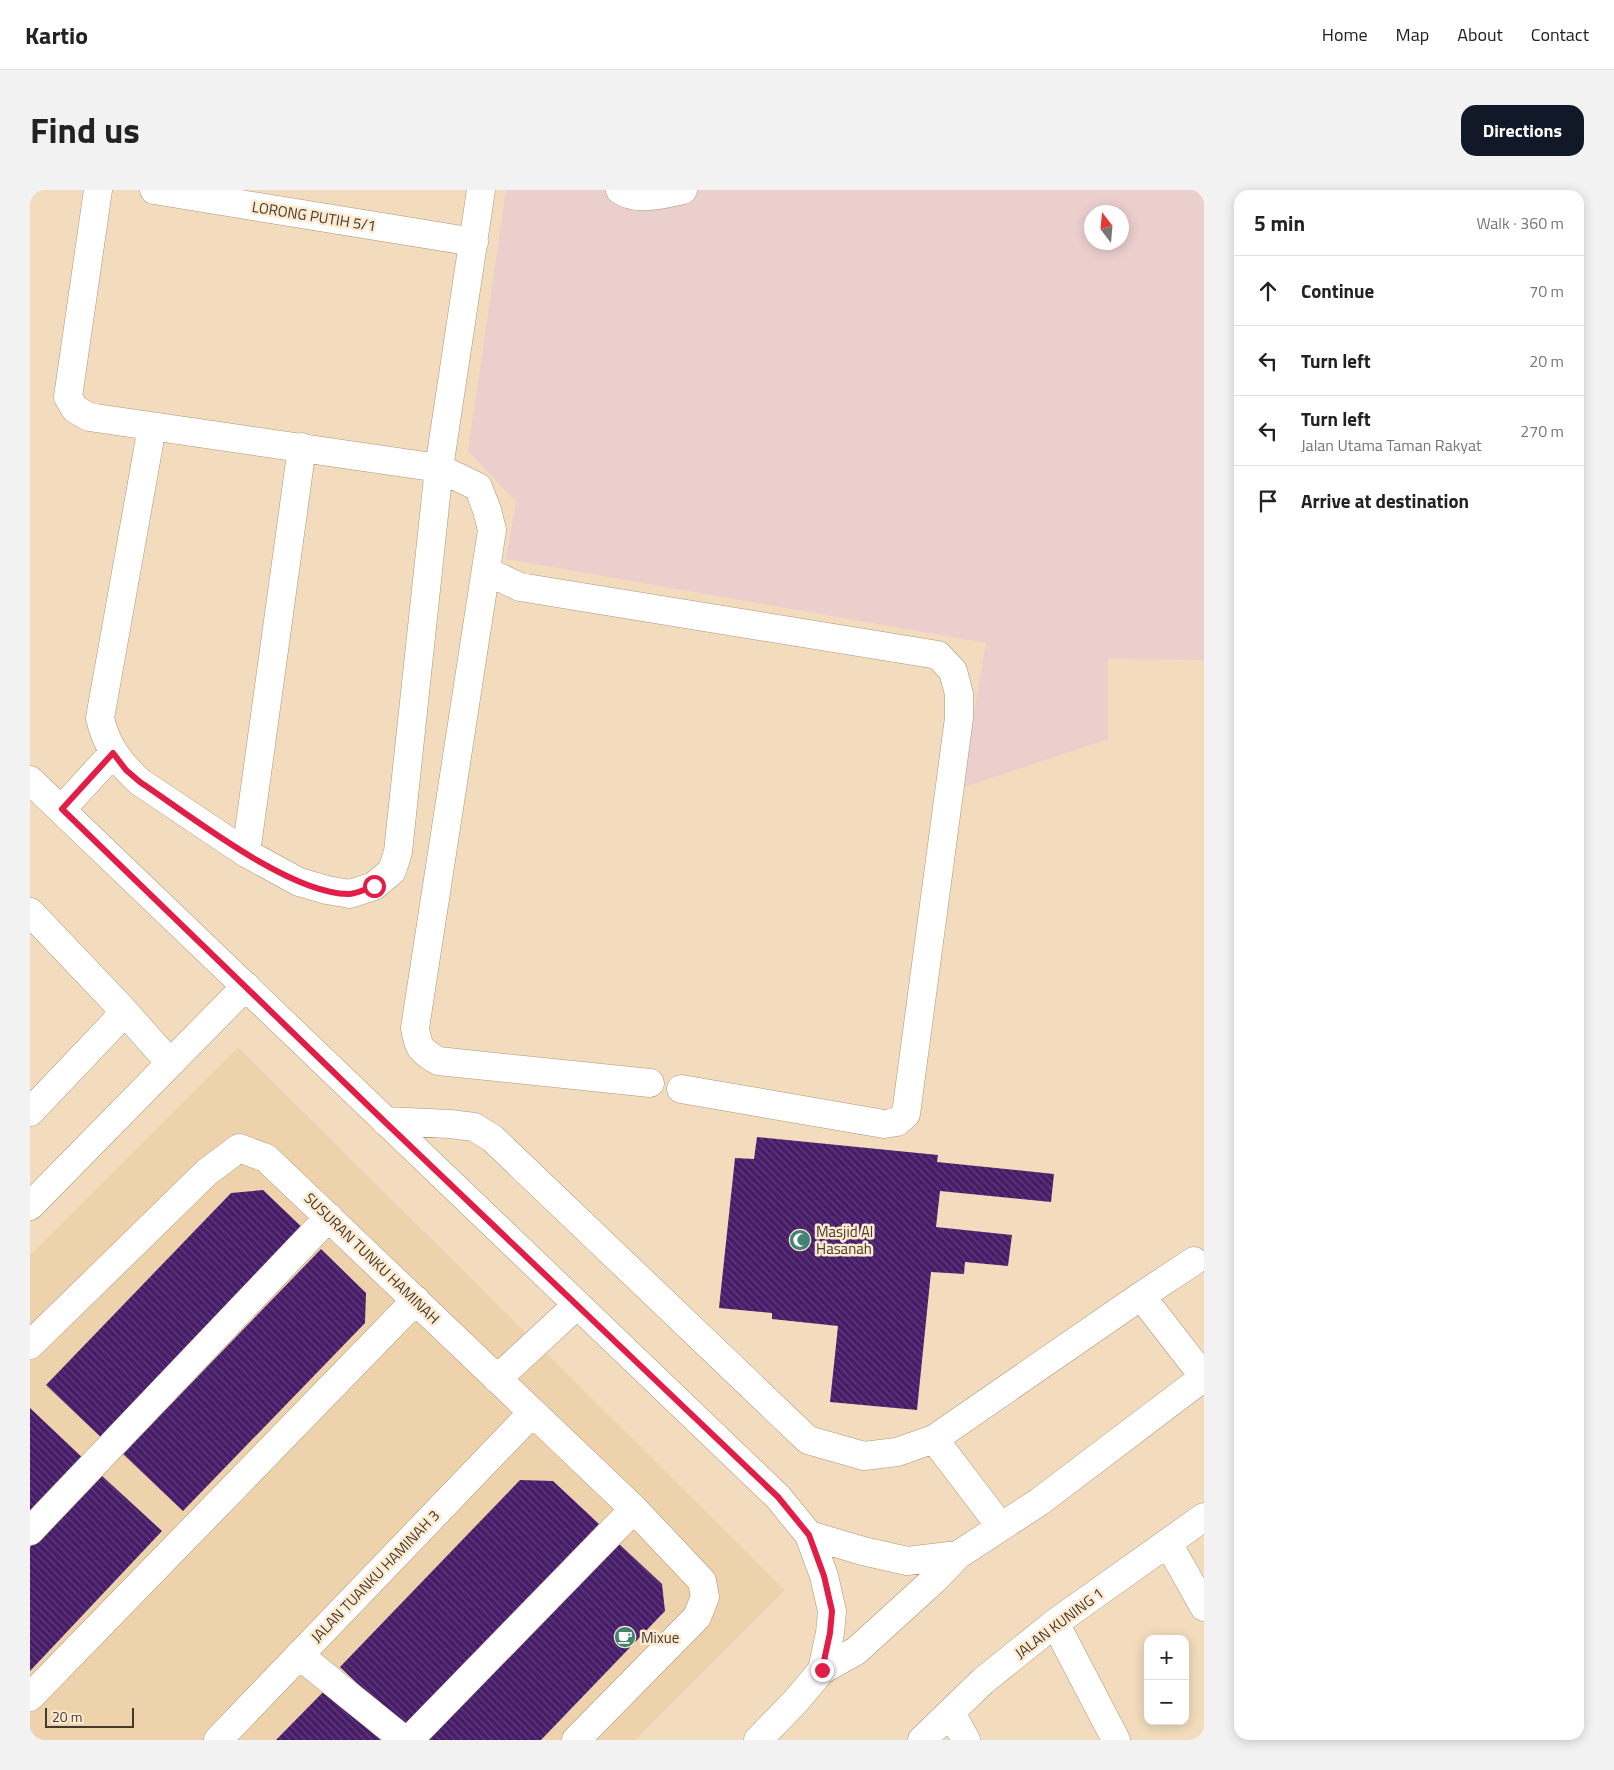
<!DOCTYPE html>
<html lang="en">
<head>
<meta charset="utf-8">
<style>
  :root { --surface:#fff; --page:#f2f2f2; --text:#222; --muted:#767676; --line:#e0e0e0; --accent:#111827 }
  body { margin:0; font-family:"Titillium Web",sans-serif; background:var(--page); color:var(--text) }
  .controls { position:absolute; right:15px; bottom:15px; display:grid; overflow:hidden; border-radius:10px; box-shadow:0 2px 12px #0003 }
  .controls button { width:45px; height:45px; display:grid; place-items:center; padding:0; border:0; border-bottom:1px solid var(--line); background:var(--surface); color:var(--text); font:25px sans-serif }
  .compass { position:absolute; left:1054px; top:15px; width:45px; height:45px; border-radius:50%; background:var(--surface); box-shadow:0 2px 12px #0003; rotate:344deg }
  .scale { position:absolute; left:15px; bottom:12px; width:89px; box-sizing:border-box; padding-left:5px; border:2px solid #433a2d; border-top:0; font-size:14px; line-height:18px; white-space:nowrap; color:#433a2d; -webkit-text-stroke:4px #fdead1; paint-order:stroke }
  .stop { position:absolute; width:15px; height:15px; margin:-11px; border:4px solid #e11d48; border-radius:50%; background:#fff }
  .stop.end { background:#e11d48; border-color:#fff; box-shadow:0 1px 5px #0008 }
  .list { margin:0; padding:0; list-style:none }
  h2 { display:flex; justify-content:space-between; align-items:center; height:65px; margin:0; padding:0 20px; font-size:21px }
  h2 small { font-size:16px; font-weight:400; color:var(--muted) }
  .list li { display:grid; grid-template-columns:32px 1fr auto; gap:15px; align-items:center; box-sizing:border-box; height:70px; padding:0 20px; border-top:1px solid var(--line) }
  .list b { display:block; font-size:19px; white-space:nowrap }
  .list p { margin:0; font-size:16px; white-space:nowrap; color:var(--muted) }
  .list em { font-size:16px; font-style:normal; color:var(--muted) }
  .icon { flex:none; width:28px; height:28px; fill:none; stroke:currentColor; stroke-width:2; stroke-linecap:round; stroke-linejoin:round }
  .map { position:relative; flex:none; width:1174px; height:1550px; overflow:hidden; border-radius:15px }
  header { display:flex; align-items:center; gap:30px; box-sizing:border-box; height:70px; padding:0 25px; background:var(--surface); border-bottom:1px solid var(--line) }
  header strong { font-size:24px }
  nav { display:flex; gap:28px; margin-inline-start:auto; font-size:18px }
  .intro { display:flex; align-items:center; justify-content:space-between; box-sizing:border-box; height:120px; padding:0 30px }
  h1 { margin:0; font-size:35px }
  .button { padding:12px 22px; border-radius:15px; background:var(--accent); color:#fff; font-size:18px; font-weight:700 }
  main { display:flex; gap:30px; padding:0 30px }
  aside { flex:1; background:var(--surface); border-radius:15px; box-shadow:0 2px 12px #0003 }
  .map>svg:first-child { display:block }
</style>
</head>
<body>
<header>
<strong>Kartio</strong>
<nav><a>Home</a><a>Map</a><a>About</a><a>Contact</a></nav>
</header>
<div class="intro"><h1>Find us</h1><a class="button">Directions</a></div>
<main>
<div class="map">
<svg width="1174" height="1550" viewBox="0 0 1174 1550">
  <defs>
    <pattern id="building-back-hatch" width="6" height="6" patternUnits="userSpaceOnUse" patternTransform="scale(1.25)"><rect width="6" height="6" fill="#471d69"/><path d="M-1 5l2 2M0 0l6 6M5-1l2 2" fill="none" stroke="#613e7a"/></pattern>
  </defs>
  <rect width="100%" height="100%" fill="#f3dcbd"/>
  <!-- built -->
  <path fill="#eed2ac" d="M208 857 755 1400 605 1550H0V1065Z"/>
  <!-- education -->
  <path fill="#eacfcd" fill-rule="evenodd" d="M476 0H1174V470L1078 469V549L931 598 956 453 476 369 486 312 438 261ZM1062 22H1092V52H1062Z"/>
  <!-- building -->
  <path fill="url(#building-back-hatch)" d="M727 947 908 965 907 972 1024 984 1021 1012 910 1001 906 1037 982 1045 978 1076 935 1072 934 1084 901 1082 887 1220 800 1212 808 1136 742 1129V1123L689 1118 705 968 724 969Z
    M233 1000 279 1044 77 1253 16 1195 201 1003Z
    M291 1059 336 1103 335 1133 153 1321 93 1264Z
    M0 1218 57 1272 0 1330Z
    M70 1284 132 1341 0 1481V1357Z
    M490 1290 523 1291 569 1334 374 1538 310 1477Z
    M587 1352 632 1394 635 1421 511 1550H397Z
    M299 1496 356 1550H246Z"/>
  <g fill="none" stroke-linecap="round" stroke-linejoin="round">
    <!-- minor casing -->
    <g stroke="#ac9679" stroke-width="29">
      <path id="minor" d="M68 0 38 207 45 219 59 227 409 278 448 297 457 320 462 340 385 838C388 858 391 861 408 871L620 893
        M124 0 444 52
        M590 0C608 12 633 4 653 0
        M122 237 70 528C76 555 90 574 110 592L216 663 269 692 297 700 320 704 344 696 362 681 368 662 409 278 451 0
        M456 381 490 397 908 465 923 481 929 504V528L876 924 867 932 854 934 651 899
        M0 590 748 1307 779 1345 794 1386 802 1421 800 1443 792 1480 765 1512 728 1550
        M32 619 83 563
        M216 663 272 257
        M0 722 95 822 140 873
        M0 922 95 822
        M355 931 420 934 444 937 462 948 778 1250 834 1266 867 1262 904 1249 1111 1106 1164 1071
        M0 1016 216 796
        M1111 1106 1174 1187
        M0 1155 177 982 209 958 236 968 604 1319 672 1391 675 1407 667 1427 546 1550
        M467 1189 547 1115
        M904 1249 971 1337
        M0 1341 299 1027
        M779 1345 833 1361 877 1371 928 1365
        M1138 1353 1174 1417
        M1025 1433 1086 1550
        M269 1465 374 1550
        M792 1480 826 1461 904 1390 928 1365 1009 1312 1174 1187
        M0 1507 386 1110
        M921 1523 936 1550
        M188 1550 502 1223
        M379 1550 604 1319
        M892 1550 953 1491 1025 1433 1174 1327"/>
    </g>
    <!-- minor -->
    <use href="#minor" stroke="#fff" stroke-width="28"/>
  </g>
  <g fill="none" stroke-linecap="round" stroke-linejoin="round">
    <!-- route -->
    <path stroke="#e11d48" stroke-width="6" d="M344 696C336 699 326 704 318 704 258 703 161 626 110 592L96 580 83 563 32 619 354 931 748 1307 779 1345 794 1386 802 1421 800 1443 792 1480"/>
  </g>
  <!-- icons -->
  <defs>
    <g id="mosque-disc" transform="scale(1.125)"><circle r="9.5" fill="#428372" stroke="#fdead1"/><path d="M3.5-4.9A6 6 0 1 0 3.5 4.9A5 5 0 1 1 3.5-4.9Z" fill="#fff"/></g>
    <g id="cafe-disc" transform="scale(1.125)"><circle r="9.5" fill="#428372" stroke="#fdead1"/><path d="M-5.5-4.5H6V0H3Q3 3.5 0 3.5H-2.5Q-5.5 3.5-5.5 0ZM3-3.2v2h1.7v-2ZM-6 4.5H4V6H-6Z" fill="#fff"/></g>
  </defs>
  <g fill-rule="evenodd">
    <use href="#mosque-disc" x="770" y="1050"/>
    <use href="#cafe-disc" x="595" y="1447"/>
  </g>
  <g text-anchor="middle" dominant-baseline="central" stroke-width="5" stroke-linejoin="round" paint-order="stroke">
    <!-- street labels -->
    <g font-size="15" fill="#433a2d" stroke="#fdead1">
      <text transform="translate(284 26) rotate(9)">LORONG PUTIH 5/1</text>
      <text transform="translate(342 1068) rotate(44)">SUSURAN TUNKU HAMINAH</text>
      <text transform="translate(345 1386) rotate(-46)">JALAN TUANKU HAMINAH 3</text>
      <text transform="translate(1029 1433) rotate(-37)">JALAN KUNING 1</text>
    </g>
    <!-- poi labels -->
    <g font-size="15" fill="#433a2d" stroke="#fdead1" text-anchor="start">
      <text x="786" y="1041">Masjid Al<tspan x="786" dy="17">Hasanah</tspan></text>
      <text x="611" y="1447">Mixue</text>
    </g>
  </g>
</svg>
<div class="controls">
<button>+</button>
<button>−</button>
</div>
<svg class="compass" viewBox="-18 -18 36 36"><path d="M0-13l5 13h-10z" fill="#e53935"/><path d="M0 13l5-13h-10z" fill="#767676"/></svg>
<div class="scale">20 m</div>
<div class="stop" style="left:344px;top:696px"></div>
<div class="stop end" style="left:792px;top:1480px"></div>
</div>
<aside>
<h2>5 min<small>Walk · 360 m</small></h2>
<ul class="list">
<li><svg class="icon" aria-label="ahead" viewBox="0 0 24 24"><path d="M12 20V5M6 11l6-6 6 6"/></svg><div><b>Continue</b></div><em>70 m</em></li>
<li><svg class="icon" aria-label="left" viewBox="0 0 24 24"><path d="M17 20v-9H6M10 6l-5 5 5 5"/></svg><div><b>Turn left</b></div><em>20 m</em></li>
<li><svg class="icon" aria-label="left" viewBox="0 0 24 24"><path d="M17 20v-9H6M10 6l-5 5 5 5"/></svg><div><b>Turn left</b><p>Jalan Utama Taman Rakyat</p></div><em>270 m</em></li>
<li><svg class="icon" aria-label="arrive" viewBox="0 0 24 24"><path d="M6 21V4h12l-3 4 3 4H6"/></svg><div><b>Arrive at destination</b></div></li>
</ul>
</aside>
</main>
</body>
</html>
